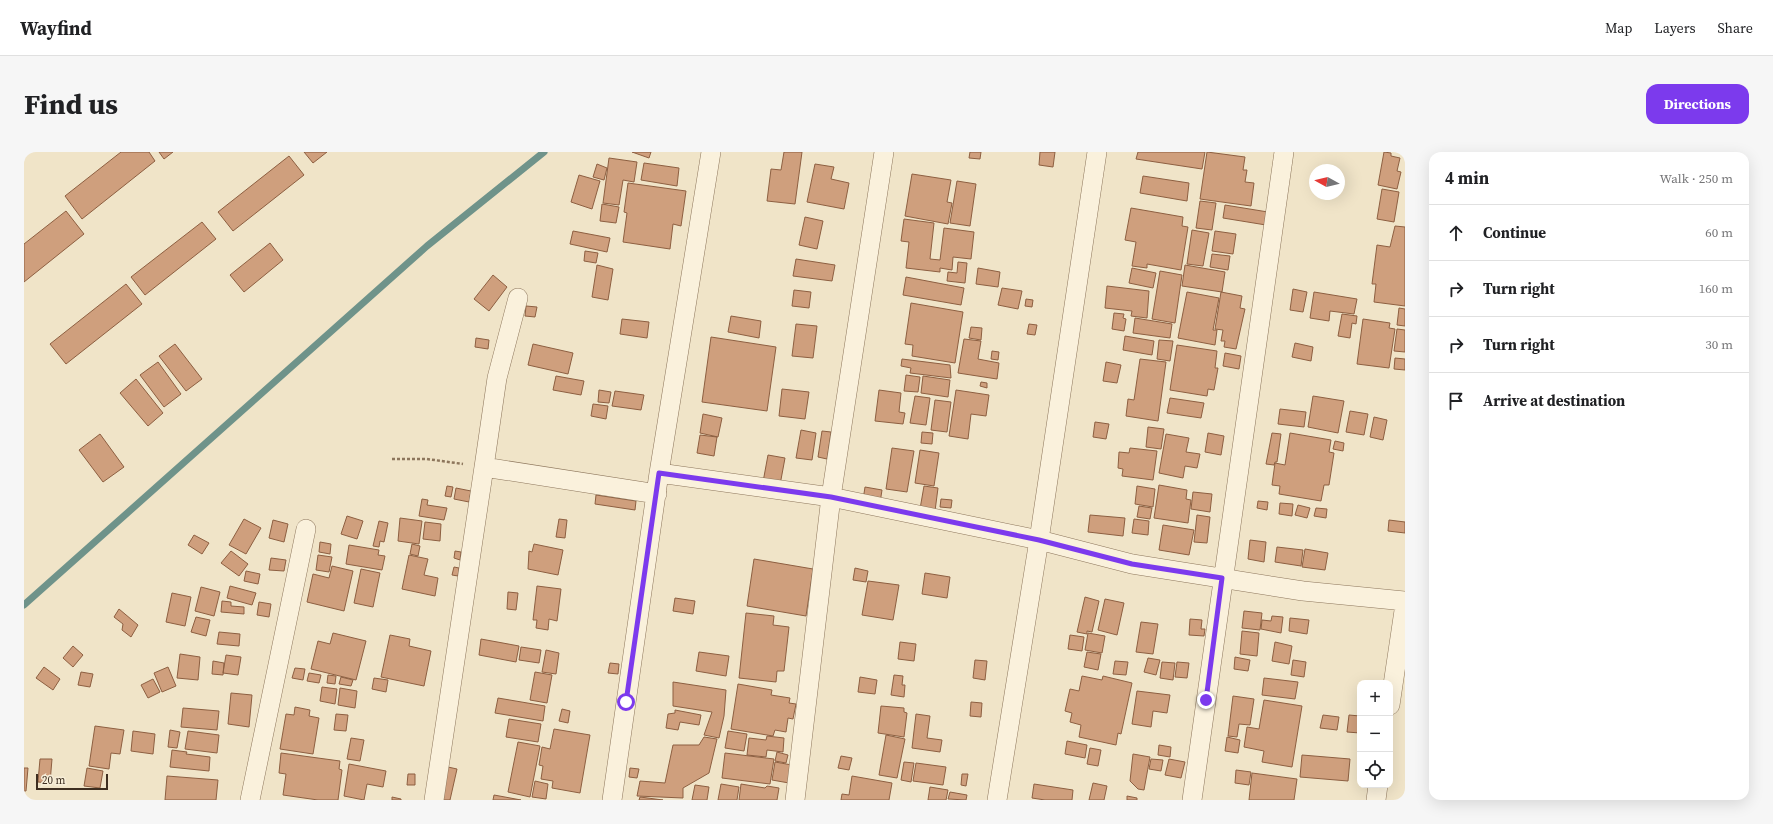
<!DOCTYPE html>
<html lang="en">
<head>
<meta charset="utf-8">
<style>
  :root { --surface:#fff; --page:#f6f6f6; --text:#202124; --muted:#757577; --line:#e0e0e0; --accent:#7c3aed }
  body { margin:0; font-family:"Source Serif 4",serif; background:var(--page); color:var(--text) }
  .controls { position:absolute; right:12px; bottom:12px; display:grid; overflow:hidden; border-radius:8px; box-shadow:0 4px 16px #0002 }
  .controls button { width:36px; height:36px; display:grid; place-items:center; padding:0; border:0; border-bottom:1px solid var(--line); background:var(--surface); color:var(--text); font:20px sans-serif }
  .compass { position:absolute; left:1285px; top:12px; width:36px; height:36px; border-radius:50%; background:var(--surface); box-shadow:0 4px 16px #0002; rotate:278deg }
  .scale { position:absolute; left:12px; bottom:10px; width:72px; box-sizing:border-box; padding-left:4px; border:2px solid #3d2e20; border-top:0; font-size:11px; line-height:14px; white-space:nowrap; color:#3d2e20; -webkit-text-stroke:3px #f7eed8; paint-order:stroke }
  .stop { position:absolute; width:12px; height:12px; margin:-9px; border:3px solid #7c3aed; border-radius:50%; background:#fff }
  .stop.end { background:#7c3aed; border-color:#fff; box-shadow:0 1px 4px #0008 }
  .list { margin:0; padding:0; list-style:none }
  h2 { display:flex; justify-content:space-between; align-items:center; height:52px; margin:0; padding:0 16px; font-size:17px }
  h2 small { font-size:13px; font-weight:400; color:var(--muted) }
  .list li { display:grid; grid-template-columns:26px 1fr auto; gap:12px; align-items:center; box-sizing:border-box; height:56px; padding:0 16px; border-top:1px solid var(--line) }
  .list b { display:block; font-size:15px; white-space:nowrap }
  .list em { font-size:13px; font-style:normal; color:var(--muted) }
  .icon { flex:none; width:22px; height:22px; fill:none; stroke:currentColor; stroke-width:2; stroke-linecap:round; stroke-linejoin:round }
  .map { position:relative; flex:none; width:1381px; height:648px; overflow:hidden; border-radius:12px }
  header { display:flex; align-items:center; gap:24px; box-sizing:border-box; height:56px; padding:0 20px; background:var(--surface); border-bottom:1px solid var(--line) }
  header strong { font-size:19px }
  nav { display:flex; gap:22px; margin-inline-start:auto; font-size:14px }
  .intro { display:flex; align-items:center; justify-content:space-between; box-sizing:border-box; height:96px; padding:0 24px }
  h1 { margin:0; font-size:28px }
  .button { padding:10px 18px; border-radius:12px; background:var(--accent); color:#fff; font-size:14px; font-weight:700 }
  main { display:flex; gap:24px; padding:0 24px }
  aside { flex:1; background:var(--surface); border-radius:12px; box-shadow:0 4px 16px #0002 }
  .map>svg:first-child { display:block }
</style>
</head>
<body>
<header>
<strong>Wayfind</strong>
<nav><a>Map</a><a>Layers</a><a>Share</a></nav>
</header>
<div class="intro"><h1>Find us</h1><a class="button">Directions</a></div>
<main>
<div class="map">
<svg width="1381" height="648" viewBox="0 0 1381 648">
  <rect width="100%" height="100%" fill="#f0e4c8"/>
  <g fill="none" stroke-linecap="round" stroke-linejoin="round">
    <!-- stream -->
    <path stroke="#6f938a" stroke-width="7" d="M0 453 403 94 520 0"/>
  </g>
  <!-- building -->
  <path fill="#cf9f7d" stroke="#8d5f41" d="M97 0H125L131 9 58 67 41 44Z
    M135 0H149L140 7Z
    M280 0H303L289 11Z
    M608 0H627L625 6Z
    M760 0H778L771 52 743 49 747 17 757 18Z
    M946 0H957L956 7 945 6Z
    M1016 0H1031L1029 15 1015 13Z
    M1114 0H1181L1178 17 1112 7Z
    M1183 0 1221 5 1219 18H1223L1221 30 1230 31 1227 54 1176 47Z
    M1360 0 1367 1V4L1376 6 1373 19 1377 20 1373 37 1354 33Z
    M265 4 280 23 209 79 194 60Z
    M585 6 613 10 610 30 599 28 595 53 579 51Z
    M620 11 655 16 653 34 617 28Z
    M573 12 583 16 580 28 569 25Z
    M791 12 810 15 807 27 825 31 820 57 783 50Z
    M888 22 927 28 923 50 928 51 924 72 881 64Z
    M555 23 576 29 568 57 547 50Z
    M1119 24 1165 31 1163 49 1116 41Z
    M933 29 952 32 946 74 926 71Z
    M604 31 662 39 657 74 649 72 646 97 599 90 603 61 600 60Z
    M1358 37 1375 40 1370 70 1353 67Z
    M1176 49 1192 51 1188 78 1172 76Z
    M578 52 595 55 592 71 576 69Z
    M1201 53 1244 60 1242 73 1199 66Z
    M1107 56 1159 65 1158 74 1164 75 1157 118 1123 112V116L1108 114 1112 90 1101 88Z
    M42 59 60 82 0 130V92Z
    M781 65 799 69 793 97 775 93Z
    M880 67 910 71 906 107 916 108 920 76 950 80 947 107 929 105 928 118 916 116V120L882 116 885 90 877 89Z
    M178 70 192 87 121 143 107 125Z
    M1371 74 1381 75V154L1350 150 1352 132H1348L1353 93 1366 95Z
    M1168 78 1185 81 1179 114 1163 112Z
    M549 79 586 86 583 100 546 92Z
    M1191 79 1212 82 1209 102 1188 99Z
    M246 91 259 108 220 140 206 123Z
    M561 99 574 101 572 111 560 109Z
    M1188 102 1206 104 1204 118 1186 115Z
    M772 107 811 113 808 129 769 124Z
    M934 110 943 111 941 131 923 129 924 120 933 121Z
    M573 113 589 117 584 148 568 145Z
    M1161 113 1201 120 1198 140 1158 134Z
    M954 116 976 120 974 135 952 132Z
    M1108 116 1132 121 1129 136 1105 131Z
    M1136 119 1158 123 1151 171 1128 167Z
    M469 123 483 135 465 159 450 147Z
    M882 125 940 136 937 153 879 143Z
    M102 132 118 152 42 212 26 192Z
    M1083 134 1125 139 1123 166 1107 164 1108 159 1081 156Z
    M978 136 998 139 994 157 974 153Z
    M1269 137 1283 140 1279 160 1266 158Z
    M770 138 787 140 785 156 768 154Z
    M1163 140 1195 146 1189 178H1193L1191 193 1154 186Z
    M1197 140 1218 144 1216 156 1221 157 1212 197 1200 195 1201 189H1197L1199 178 1191 177Z
    M1290 140 1333 147 1330 162 1306 159 1305 169 1286 166Z
    M1002 147 1009 148 1008 155 1001 154Z
    M887 151 939 160 931 211 888 204 889 193 881 192Z
    M502 154 513 155 511 165 501 164Z
    M1375 156 1381 157V174L1373 173Z
    M1090 161 1100 162 1099 166 1102 167 1100 179 1088 177Z
    M1318 162 1333 164 1332 172 1328 171 1326 186 1314 184Z
    M707 164 737 169 735 186 704 180Z
    M1111 166 1148 172 1146 186 1109 181Z
    M598 167 625 170 623 186 596 182Z
    M1339 167 1366 171 1365 176 1371 177 1365 216 1333 212Z
    M772 172 793 174 789 206 768 204Z
    M1005 172 1013 173 1011 183 1003 182Z
    M947 175 958 176 957 188 945 186Z
    M1373 177 1381 178V200L1370 199Z
    M1101 184 1130 189 1128 203 1099 198Z
    M687 185 752 195 743 259 678 250Z
    M452 186 465 188 464 197 451 195Z
    M940 187 957 189 954 207 975 211 973 227 934 221Z
    M1135 188 1149 189 1146 209 1133 207Z
    M1271 191 1289 195 1287 209 1268 205Z
    M151 192 178 227 162 239 135 204Z
    M509 192 549 201 544 222 504 213Z
    M1153 193 1193 199 1191 216H1194L1190 238 1184 237 1183 244 1146 238Z
    M968 199 975 200 974 208 967 207Z
    M1201 201 1217 204 1215 217 1199 214Z
    M1371 206 1381 207V218L1370 217Z
    M878 207 926 213 927 226 886 221 887 216 877 214Z
    M1116 207 1142 210 1134 269 1102 264 1104 247 1110 248Z
    M134 210 157 242 140 255 116 223Z
    M1082 210 1097 213 1093 231 1079 229Z
    M882 223 896 225 894 240 880 239Z
    M532 224 560 229 557 243 529 238Z
    M899 224 926 228 924 245 897 241Z
    M112 227 139 261 124 274 96 241Z
    M957 230 963 231V236L956 234Z
    M758 237 785 240 781 267 755 264Z
    M575 238 587 240 585 251 574 250Z
    M855 238 877 241 875 260 881 261 879 272 851 269Z
    M932 238 965 243 962 264 947 262 944 287 925 284Z
    M591 239 620 243 617 258 588 254Z
    M891 244 906 246 902 273 886 271Z
    M1289 244 1320 249 1314 281 1284 275Z
    M1146 246 1180 251 1177 266 1143 261Z
    M911 248 927 250 923 280 907 278Z
    M569 252 584 254 582 267 567 264Z
    M1256 257 1282 260 1280 275 1254 272Z
    M1326 259 1344 262 1340 283 1322 280Z
    M679 262 698 266 694 285 676 281Z
    M1350 265 1363 268 1359 288 1346 285Z
    M1071 270 1085 272 1082 287 1069 285Z
    M1124 275 1140 277 1137 297 1122 295Z
    M777 278 792 281 788 308 772 306Z
    M798 279 807 280 803 307 794 305Z
    M898 280 909 281 908 292 897 291Z
    M1184 281 1200 284 1197 303 1181 300Z
    M1248 281 1257 282 1253 310H1251L1250 313 1242 312Z
    M1266 281 1307 288 1305 300 1310 301 1305 333H1300L1297 349 1255 342 1256 334 1248 333 1251 311 1261 313Z
    M76 282 100 315 79 330 55 298Z
    M1142 282 1165 286 1162 300 1176 302 1173 316 1161 314 1159 326 1135 321Z
    M676 283 693 285 690 304 673 301Z
    M1311 289 1320 291 1319 299 1309 297Z
    M868 296 890 299 883 340 862 337Z
    M1106 296 1133 299 1129 328 1098 324 1099 317 1094 316 1095 300 1105 301Z
    M896 298 915 301 910 334 891 331Z
    M744 303 761 306 756 333 739 330Z
    M1135 333 1163 338 1162 347 1167 348 1164 371 1130 366Z
    M423 334 429 335 427 345 421 344Z
    M900 334 914 336 911 359 896 357Z
    M1113 334 1131 337 1129 355 1111 352Z
    M841 335 858 338 856 351 839 348Z
    M432 336 447 339 445 350 430 347Z
    M1169 340 1188 342 1186 360 1167 357Z
    M572 343 612 349 611 358 571 352Z
    M398 347 404 348 403 353 423 356 420 368 395 364Z
    M917 347 928 348 927 356 916 355Z
    M1234 349 1244 350 1243 358 1233 356Z
    M1256 351 1269 352 1268 364 1255 362Z
    M1274 353 1286 356 1283 366 1271 363Z
    M1115 354 1128 356 1126 367 1113 365Z
    M1292 356 1303 357 1302 366 1290 364Z
    M1066 363 1101 366 1099 384 1064 380Z
    M1173 363 1186 365 1183 391 1170 390Z
    M323 364 339 369 333 387 317 382Z
    M376 366 398 369 395 392 374 389Z
    M220 367 237 376 222 402 205 393Z
    M535 367 543 368 541 386 532 385Z
    M1110 367 1125 369 1124 383 1108 381Z
    M249 368 264 372 260 390 245 386Z
    M1365 368 1381 370V381L1364 379Z
    M355 369 364 371 360 390 356 389 355 395 349 394Z
    M401 370 417 372 416 389 399 387Z
    M1139 373 1170 378 1165 403 1135 398Z
    M170 383 185 391 178 402 164 393Z
    M1226 388 1242 390 1240 410 1224 407Z
    M296 390 307 392 306 402 295 400Z
    M388 392 396 394 394 404 386 402Z
    M510 392 539 398 534 423 504 417 505 399 508 400Z
    M325 393 355 398 354 403 361 404 358 418 322 412Z
    M1253 395 1279 398 1277 414 1251 410Z
    M1281 397 1304 401 1301 418 1278 415Z
    M207 399 224 412 215 424 197 411Z
    M431 399 437 400 436 408 430 406Z
    M294 403 308 405 305 420 292 418Z
    M385 403 404 407 400 423 414 426 411 444 378 437Z
    M247 406 262 408 260 419 245 418Z
    M730 407 789 417 782 464 723 454Z
    M308 414 329 419 320 459 283 450 289 422 305 426Z
    M430 415 435 416 434 424 428 423Z
    M831 416 844 419 842 430 829 428Z
    M337 417 356 421 349 455 330 451Z
    M222 419 236 422 234 432 220 429Z
    M901 421 926 425 923 446 898 442Z
    M844 429 875 433 869 468 838 463Z
    M206 434 232 441 228 453 203 446Z
    M513 434 537 437 533 469 525 467 524 478 512 476 513 468H509Z
    M177 435 196 440 190 464 171 459Z
    M484 440 494 441 492 458 483 457Z
    M148 441 167 445 161 474 142 470Z
    M1061 445 1075 449 1068 480 1063 479V482L1053 480Z
    M651 446 671 449 669 462 649 459Z
    M1081 447 1100 451 1093 483 1074 478Z
    M198 449 207 450V454L220 455V462L197 460Z
    M235 450 247 452 245 465 233 463Z
    M95 457 114 473 107 485 98 478 99 472 90 465Z
    M1220 459 1238 461 1236 478 1218 476Z
    M722 461 750 464 749 473 765 475 760 519H753L752 530 715 526Z
    M1248 464 1259 465 1257 481 1237 477 1238 468 1247 469Z
    M172 465 186 468 182 484 167 480Z
    M1266 466 1285 468 1283 482 1265 479Z
    M1166 467 1178 468 1177 477H1181L1180 484 1165 483Z
    M1117 470 1134 472 1129 502 1112 500Z
    M1218 479 1235 481 1233 504 1216 502Z
    M195 480 216 482 215 494 193 492Z
    M309 481 342 489 332 528 287 517 294 489 306 492Z
    M1064 481 1081 484 1078 501 1061 498Z
    M366 483 386 487 385 494 407 499 400 534 357 525Z
    M1046 483 1060 485 1058 499 1044 497Z
    M457 487 495 494 492 510 455 503Z
    M876 490 892 492 890 509 874 507Z
    M1251 490 1268 494 1265 512 1248 509Z
    M49 494 59 503 49 515 39 506Z
    M497 495 517 498 515 511 495 508Z
    M522 498 535 501 532 522 518 520Z
    M675 500 705 504 702 524 672 519Z
    M1063 500 1077 502 1074 518 1060 515Z
    M156 502 176 505 174 528 153 526Z
    M202 503 217 505 214 523 199 521Z
    M1211 505 1226 508 1224 519 1210 517Z
    M1124 506 1136 508 1132 523 1120 520Z
    M951 508 963 509 961 528 949 526Z
    M1269 508 1282 510 1280 525 1267 523Z
    M189 509 200 511 199 523 188 522Z
    M1091 509 1104 510 1102 523 1089 522Z
    M1138 510 1151 511 1149 528 1136 526Z
    M1153 510 1165 511 1163 526 1151 525Z
    M586 511 595 512 594 522 584 521Z
    M20 515 36 527 29 538 12 526Z
    M144 515 152 534 138 540 130 521Z
    M271 516 281 517 279 528 268 526Z
    M57 520 69 522 66 535 54 533Z
    M511 520 528 523 523 551 506 548Z
    M285 521 297 523 295 531 283 529Z
    M304 523 312 524 311 532 303 531Z
    M870 523 879 524 878 533H881L880 545 867 543Z
    M1058 524 1078 528 1079 524 1108 531 1097 582 1094 581 1092 593 1055 585 1057 573 1046 570 1048 561 1041 559 1046 537 1055 539Z
    M317 525 329 528 327 534 315 532Z
    M836 525 853 528 851 542 834 540Z
    M350 526 364 528 362 540 348 537Z
    M1240 526 1274 530 1271 547 1238 543Z
    M129 527 136 540 124 546 117 533Z
    M649 530 702 538 700 564 695 586 680 583 688 560 649 554Z
    M714 532 748 538 747 543 766 546 765 551 772 552 769 567 764 566 762 580 751 578 749 584 707 577Z
    M298 535 313 537 311 552 296 549Z
    M316 536 333 539 331 556 314 553Z
    M1113 539 1146 543 1143 561 1129 559 1127 575 1108 572Z
    M207 541 228 543 225 575 204 572Z
    M1209 544 1230 547 1226 573 1215 572 1213 585 1204 584Z
    M474 546 521 554 519 569 471 561Z
    M1240 548 1278 554 1268 615 1238 610 1240 599 1220 595 1223 575 1235 577Z
    M947 550 958 551 957 565 946 564Z
    M857 554 880 556V560L883 561 880 585 854 581Z
    M271 555 286 558 285 564 295 566 289 602 256 597 262 562 270 563Z
    M159 556 195 559 193 578 157 575Z
    M538 557 546 559 544 571 535 569Z
    M651 558 677 563 675 573 656 570 654 578 642 576 644 562 651 561Z
    M312 562 324 563 322 579 310 578Z
    M892 562 906 564 903 586 918 588 916 600 888 596Z
    M1299 563 1315 565 1313 578 1296 576Z
    M1325 563 1336 564V581L1323 580Z
    M485 567 517 572 514 590 482 585Z
    M71 574 100 578 96 602 87 601 85 617 65 614Z
    M530 577 566 583 556 641 528 636 529 629 517 627 519 614 515 613 518 595 526 597Z
    M146 578 156 580 153 596 144 595Z
    M109 579 131 582 129 602 107 599Z
    M164 579 195 583 193 601 161 597Z
    M704 579 723 582 720 599 701 596Z
    M862 583 881 587 873 626 855 623Z
    M743 584 760 586 759 600 743 598 742 605 723 603 725 586 742 588Z
    M680 585 693 587 685 621 659 636V646L613 644 616 629 641 631 649 593H675Z
    M1203 585 1216 588 1214 601 1201 599Z
    M327 586 340 588 336 609 323 607Z
    M1043 589 1063 593 1061 606 1041 602Z
    M494 590 516 594 506 645 484 640Z
    M1135 593 1147 595 1146 605 1134 603Z
    M1066 596 1077 598 1074 614 1063 612Z
    M148 598 163 600 162 602 186 605 185 619 146 615Z
    M753 600 764 603 762 611 751 609Z
    M257 601 316 609 315 617 318 618 314 648H294L259 643 262 622 255 621Z
    M701 601 750 607 746 632 698 626Z
    M1109 602 1126 605 1120 638 1114 637 1106 629Z
    M1278 603 1326 607 1324 629 1276 625Z
    M817 604 828 606 825 618 814 616Z
    M16 607H28L26 631 14 630Z
    M1127 607 1139 608 1137 619 1125 617Z
    M1145 607 1161 610 1157 626 1141 623Z
    M751 610 768 613 765 631 748 628Z
    M880 610 890 611 887 630 877 628Z
    M892 611 922 615 919 633 889 629Z
    M325 612 362 619 359 635 343 632 340 648 320 644Z
    M424 615 433 617 426 648H417Z
    M0 616H4L2 639H0Z
    M63 616 79 619 76 636 60 634Z
    M606 616 615 617 613 626 605 625Z
    M1212 618 1227 620 1225 633 1211 631Z
    M1228 621 1273 627 1270 648H1225Z
    M384 622H391V633H383Z
    M938 622H944L942 634 937 633Z
    M143 624 194 628 192 648H141Z
    M828 624 868 631 865 648H817L818 642 825 643Z
    M511 629 524 632 522 647 508 645Z
    M1069 631 1083 634 1080 648H1065Z
    M697 632 715 635 713 648H694Z
    M717 632 741 636 743 634 755 636 753 648H715Z
    M1010 632 1049 638 1048 648H1021L1008 646Z
    M671 633 685 635 683 648H668Z
    M906 635 924 638 922 648H904Z
    M926 640 943 643 942 648 924 647Z
    M470 643 497 648H469Z
    M1103 644 1113 646V648H1103Z
    M368 645 377 647V648H368Z
    M616 645 639 648H615Z"/>
  <g fill="none" stroke-linecap="round" stroke-linejoin="round">
    <!-- street casing -->
    <g stroke="#8d765c" stroke-width="20">
      <path id="street" d="M460 315 473 226 494 146
        M635 321 807 345 1015 388 1108 412 1279 439 1381 449
        M1366 553 1381 452
        M226 648 282 377
        M410 648 460 315 633 342
        M588 648 635 321 687 0
        M771 648 807 345 860 0
        M973 648 1015 388 1073 0
        M1168 648 1260 0
        M1352 648 1354 633"/>
    </g>
    <!-- path -->
    <path stroke="#8d765c" stroke-width="2.5" stroke-dasharray="3 2" stroke-linecap="butt" d="M368 307H403L439 312"/>
    <!-- street -->
    <use href="#street" stroke="#faf1dc" stroke-width="19"/>
  </g>
  <g fill="none" stroke-linecap="round" stroke-linejoin="round">
    <!-- route -->
    <path stroke="#7c3aed" stroke-width="5" d="M602 550 635 321 807 345 1015 388 1108 412 1198 426 1182 548"/>
  </g>
</svg>
<div class="controls">
<button>+</button>
<button>−</button>
<button><svg class="icon" aria-label="locate" viewBox="0 0 24 24"><circle cx="12" cy="12" r="6"/><path d="M12 2v4M12 18v4M2 12h4M18 12h4"/></svg></button>
</div>
<svg class="compass" viewBox="-18 -18 36 36"><path d="M0-13l5 13h-10z" fill="#e53935"/><path d="M0 13l5-13h-10z" fill="#757577"/></svg>
<div class="scale">20 m</div>
<div class="stop" style="left:602px;top:550px"></div>
<div class="stop end" style="left:1182px;top:548px"></div>
</div>
<aside>
<h2>4 min<small>Walk · 250 m</small></h2>
<ul class="list">
<li><svg class="icon" aria-label="ahead" viewBox="0 0 24 24"><path d="M12 20V5M6 11l6-6 6 6"/></svg><div><b>Continue</b></div><em>60 m</em></li>
<li><svg class="icon" aria-label="right" viewBox="0 0 24 24"><path d="M7 20v-9h11M14 6l5 5-5 5"/></svg><div><b>Turn right</b></div><em>160 m</em></li>
<li><svg class="icon" aria-label="right" viewBox="0 0 24 24"><path d="M7 20v-9h11M14 6l5 5-5 5"/></svg><div><b>Turn right</b></div><em>30 m</em></li>
<li><svg class="icon" aria-label="arrive" viewBox="0 0 24 24"><path d="M6 21V4h12l-3 4 3 4H6"/></svg><div><b>Arrive at destination</b></div></li>
</ul>
</aside>
</main>
</body>
</html>
